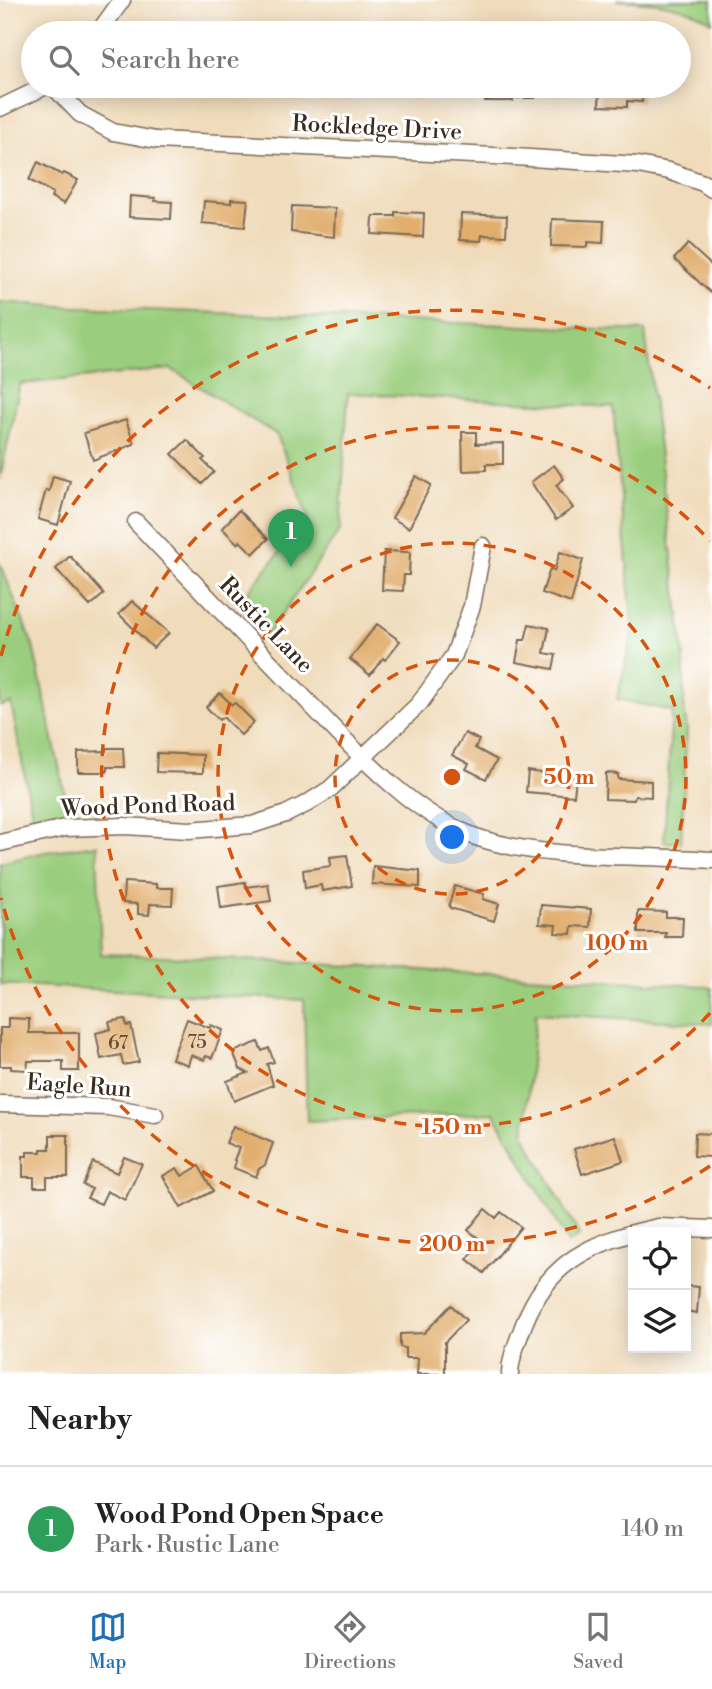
<!DOCTYPE html>
<html lang="en">
<head>
<meta charset="utf-8">
<style>
  :root { --surface:#fff; --page:#f6f6f6; --text:#222; --muted:#767676; --line:#e0e0e0; --accent:#1f6fb2 }
  body { margin:0; font-family:"Libre Bodoni",serif; background:var(--page); color:var(--text) }
  .controls { position:absolute; right:21px; bottom:21px; display:grid; overflow:hidden; border-radius:0px; box-shadow:0 4px 18px #0003 }
  .controls button { width:63px; height:63px; display:grid; place-items:center; padding:0; border:0; border-bottom:2px solid var(--line); background:var(--surface); color:var(--text); font:35px sans-serif }
  .you { position:absolute; left:453px; top:838px; width:24px; height:24px; margin:-18px; border:5px solid #fff; border-radius:50%; background:#1a73e8; box-shadow:0 0 0 10px #1a73e833 }
  .badge { display:grid; place-items:center; width:46px; height:46px; border-radius:50%; background:var(--accent); color:#fff; font-size:23px; font-weight:700 }
  .pin { position:absolute; translate:-50% -58px; filter:drop-shadow(0 2px 4px #0008) }
  .pin::after { content:''; position:absolute; top:37px; width:24px; height:21px; background:inherit; clip-path:polygon(0 0,100% 0,50% 100%) }
  .list { margin:0; padding:0; list-style:none }
  h2 { display:flex; justify-content:space-between; align-items:center; height:91px; margin:0; padding:0 28px; font-size:30px }
  h2 small { font-size:23px; font-weight:400; color:var(--muted) }
  .list li { display:grid; grid-template-columns:46px 1fr auto; gap:21px; align-items:center; box-sizing:border-box; height:126px; padding:0 28px; border-top:2px solid var(--line) }
  .list b { display:block; font-size:26px; white-space:nowrap }
  .list p { margin:0; font-size:23px; white-space:nowrap; color:var(--muted) }
  .list em { font-size:23px; font-style:normal; color:var(--muted) }
  .icon { flex:none; width:38px; height:38px; fill:none; stroke:currentColor; stroke-width:2; stroke-linecap:round; stroke-linejoin:round }
  .map { position:relative; flex:none; width:712px; height:1374px; overflow:hidden }
  .search { position:absolute; background:var(--surface); box-shadow:0 4px 18px #0003; left:21px; right:21px; top:21px; height:77px; display:flex; align-items:center; gap:18px; box-sizing:border-box; padding:0 24px; border-radius:38px; color:var(--muted); font-size:26px }
  .sheet { height:217px; background:var(--surface) }
  nav { display:flex; justify-content:space-around; align-items:center; box-sizing:border-box; height:98px; border-top:2px solid var(--line); background:var(--surface); font-size:19px; color:var(--muted) }
  nav a { display:grid; justify-items:center; gap:4px }
  nav .on { color:var(--accent) }
  .map>svg:first-child { display:block }
</style>
</head>
<body>
<div class="map">
<svg width="712" height="1374" viewBox="0 0 712 1374">
  <rect width="100%" height="100%" fill="#fff"/>
  <filter id="ink" filterUnits="userSpaceOnUse"><feTurbulence type="fractalNoise" baseFrequency=".0143" numOctaves="2"/><feDisplacementMap in="SourceGraphic" scale="14" xChannelSelector="R" yChannelSelector="G"/><feConvolveMatrix kernelMatrix="1 2 1 2 8 2 1 2 1" color-interpolation-filters="sRGB"/></filter>
  <filter id="wash" filterUnits="userSpaceOnUse"><feTurbulence type="fractalNoise" baseFrequency=".00686" numOctaves="4" result="noise"/><feDisplacementMap in="SourceGraphic" scale="28" xChannelSelector="R" yChannelSelector="G"/><feGaussianBlur stdDeviation="1.57" result="paint"/><feColorMatrix in="noise" values="0 0 0 0 0 0 0 0 0 0 0 0 0 0 0 0 0 1.4 0 .05"/><feComposite in="paint" operator="in"/></filter>
  <g filter="url(#wash)">
    <rect width="100%" height="100%" fill="#f0dcbb"/>
    <!-- green -->
    <path fill="#9acd7d" stroke="#6a7c4e" stroke-width="2" d="M616 0H712V22C686 4 647 1 616 0Z
      M0 302 54 306 645 331 684 657V707L687 729 681 843 664 842 672 711 617 699 633 632 613 407 348 393 340 530 268 635 238 604 308 517 277 435 171 369 20 384 0 480Z
      M0 563 33 646 69 813 33 819 11 703 0 706Z
      M97 845 101 954 192 957 703 986 712 988V1024L536 1013 524 1135 580 1236 568 1243 494 1113 307 1121 304 1000 0 984V863L45 852Z"/>
    <g id="blocks">
      <!-- building -->
      <path fill="#e1ae6e" d="M485 86H535V98H513V101H485Z
        M600 86H643L642 102 627 101V107L599 106Z
        M38 162 62 175 64 173 78 180 64 204 51 197 53 193 29 180Z
        M130 196 155 198V201L172 202 171 219 129 217Z
        M231 199 248 200 245 227 202 223 204 201 231 203Z
        M292 206 335 208 334 237 291 232Z
        M395 212 424 213 423 237 372 234 373 216H395Z
        M461 214 507 216 506 236 482 235 481 241 460 240Z
        M552 219 604 221 603 243 587 242V247L551 246Z
        M688 244 712 266V294L674 259Z
        M126 420 134 444 93 460 84 433Z
        M462 432H476V444L503 443V464H486V470L463 471Z
        M187 440 205 458 202 460 214 472 202 484 172 454Z
        M554 465 564 479 556 485 573 508 556 520 531 482Z
        M53 476 70 481 58 525 38 519 46 490 49 491Z
        M416 476 431 485 409 528 392 518Z
        M239 510 268 539 253 554 240 541 238 544 222 528Z
        M384 551 410 552 409 575H404L403 591 382 590Z
        M560 552 583 560 571 603 542 593 550 569 554 571Z
        M70 556 104 594 90 606 56 569Z
        M132 601 169 633 153 648 119 614Z
        M377 624 400 641 385 660 383 658 370 675 350 659Z
        M529 624 549 628 544 653 556 655 553 669 516 662 520 640H525Z
        M220 693 232 705 235 703 254 722 241 735 223 717 219 720 206 707Z
        M465 733 479 740 475 748 497 760 486 779 466 769 469 764 452 755Z
        M106 748H123L124 767H107V772H78V752L106 751Z
        M157 753 203 755V773L156 772Z
        M528 771 576 778 574 796 526 792Z
        M606 773 618 774V779L651 781V797L635 796 634 800 605 799Z
        M347 855 352 886 322 891 321 885 305 888 303 870 331 866 330 857Z
        M373 866 420 871V887L372 884Z
        M124 882 156 884V888H173L172 905 150 904 149 915 138 914V904L123 903Z
        M245 882 246 887 268 884 271 901 221 908 218 886Z
        M455 886 484 894 483 899 499 904 494 921 450 908 449 904Z
        M541 905 591 909 590 927 572 926 571 934 555 933 556 925 539 924Z
        M638 911 666 912V917H683L682 937H665L666 933H638Z
        M8 1018 29 1019V1033H79V1071H63V1061H28L27 1070 11 1069V1066H0V1028H8Z
        M125 1019 127 1026 131 1025 139 1062 123 1065 121 1055 101 1059 96 1033 111 1029 109 1022Z
        M187 1019 210 1028 211 1025 223 1030 212 1058 206 1056 204 1060 191 1055 188 1065 172 1059Z
        M258 1042 262 1051 269 1048 274 1062 267 1064 273 1085 234 1101 227 1081 248 1073 240 1069 233 1052Z
        M233 1126 273 1143 265 1165 259 1169 256 1177 234 1168 236 1161 234 1160 239 1148 226 1143Z
        M695 1133 712 1134V1157L694 1156Z
        M50 1135H68V1177H47V1187H34V1177H23V1156H27V1152H41V1149H50Z
        M615 1136 623 1161 582 1174 574 1149Z
        M124 1157 142 1164 125 1200 107 1191 101 1204 87 1198 92 1189 83 1185 93 1162 117 1173Z
        M199 1166 213 1191 181 1208 163 1176 177 1168 182 1176Z
        M485 1209 496 1218 501 1212 521 1227 484 1273 467 1259 482 1241 468 1230Z
        M687 1286 699 1287 697 1313 686 1311Z
        M451 1305 466 1320 445 1342V1374H417L418 1358H405V1348L400 1347V1334L424 1333Z"/>
    </g>
  </g>
  <g filter="url(#ink)">
    <use href="#blocks" fill-opacity="0" stroke="#7a6855" stroke-width="2"/>
    <g fill="none" stroke-linecap="round" stroke-linejoin="round">
      <!-- minor casing -->
      <g stroke="#7a6855" stroke-width="19">
        <path id="minor" d="M98 33 122 0
          M53 86 80 114 113 132 156 140 515 157 638 165 669 171 703 183 712 189
          M0 108 46 86
          M136 522C187 576 239 629 290 683 341 735 405 812 476 837 545 861 639 854 712 860
          M0 843 65 828 125 826 189 830 252 825 286 814 308 803 330 789 419 704 454 655 472 606 483 546
          M0 1104 108 1107 155 1115
          M637 1232 658 1227 712 1229
          M510 1374C510 1359 516 1346 521 1332 541 1274 575 1249 633 1233"/>
      </g>
      <!-- minor -->
      <use href="#minor" stroke="#fff" stroke-width="16"/>
    </g>
  </g>
  <!-- distance rings -->
  <g fill="none" stroke="#d7540e" stroke-width="3.5" stroke-dasharray="12 9">
    <circle cx="452" cy="777" r="117"/>
    <circle cx="452" cy="777" r="234"/>
    <path d="M710 1013A350 350 0 1 1 710 541"/>
    <path d="M710 1166A467 467 0 0 1 1 898M1 656A467 467 0 0 1 710 388"/>
  </g>
  <g text-anchor="middle" dominant-baseline="central" stroke-width="6" stroke-linejoin="round" paint-order="stroke">
    <!-- number labels -->
    <g font-size="19" fill="#644b32">
      <text x="197" y="1042">75</text>
      <text x="118" y="1043">67</text>
    </g>
    <!-- street labels -->
    <g font-size="23" fill="#3b2a1e" stroke="#fff">
      <text transform="translate(377 128) rotate(3)">Rockledge Drive</text>
      <text transform="translate(266 625) rotate(46)">Rustic Lane</text>
      <text transform="translate(148 806) rotate(-2)">Wood Pond Road</text>
      <text transform="translate(79 1086) rotate(4)">Eagle Run</text>
    </g>
  </g>
  <circle cx="452" cy="777" r="10" fill="#d7540e" stroke="#fff" stroke-width="3.5"/>
  <g font-size="21" text-anchor="middle" font-weight="bold" fill="#d7540e" stroke="#fff" stroke-width="6" stroke-linejoin="round" paint-order="stroke">
    <text x="569" y="784">50 m</text>
    <text x="617" y="950">100 m</text>
    <text x="452" y="1134">150 m</text>
    <text x="452" y="1251">200 m</text>
  </g>
</svg>
<div class="controls">
<button><svg class="icon" aria-label="locate" viewBox="0 0 24 24"><circle cx="12" cy="12" r="6"/><path d="M12 2v4M12 18v4M2 12h4M18 12h4"/></svg></button>
<button><svg class="icon" aria-label="layers" viewBox="0 0 24 24"><path d="M12 4l9 5-9 5-9-5zM3 14l9 5 9-5"/></svg></button>
</div>
<div class="you"></div>
<div class="pin badge" style="left:291px;top:567px;background:#2e9e5b">1</div>
<div class="search"><svg class="icon" aria-label="search" viewBox="0 0 24 24"><circle cx="10" cy="10" r="6"/><path d="M15 15l6 6"/></svg>Search here</div>
</div>
<section class="sheet">
<h2>Nearby<small></small></h2>
<ul class="list">
<li><span class="badge" style="background:#2e9e5b">1</span><div><b>Wood Pond Open Space</b><p>Park · Rustic Lane</p></div><em>140 m</em></li>
</ul>
</section>
<nav>
<a class="on"><svg class="icon" aria-label="map" viewBox="0 0 24 24"><path d="M3 6l6-2 6 2 6-2v14l-6 2-6-2-6 2zM9 4v14M15 6v14"/></svg>Map</a>
<a><svg class="icon" aria-label="directions" viewBox="0 0 24 24"><path d="M12 3l9 9-9 9-9-9zM9 14v-3h6M13 9l2 2-2 2"/></svg>Directions</a>
<a><svg class="icon" aria-label="saved" viewBox="0 0 24 24"><path d="M7 4h10v16l-5-4-5 4z"/></svg>Saved</a>
</nav>
</body>
</html>
